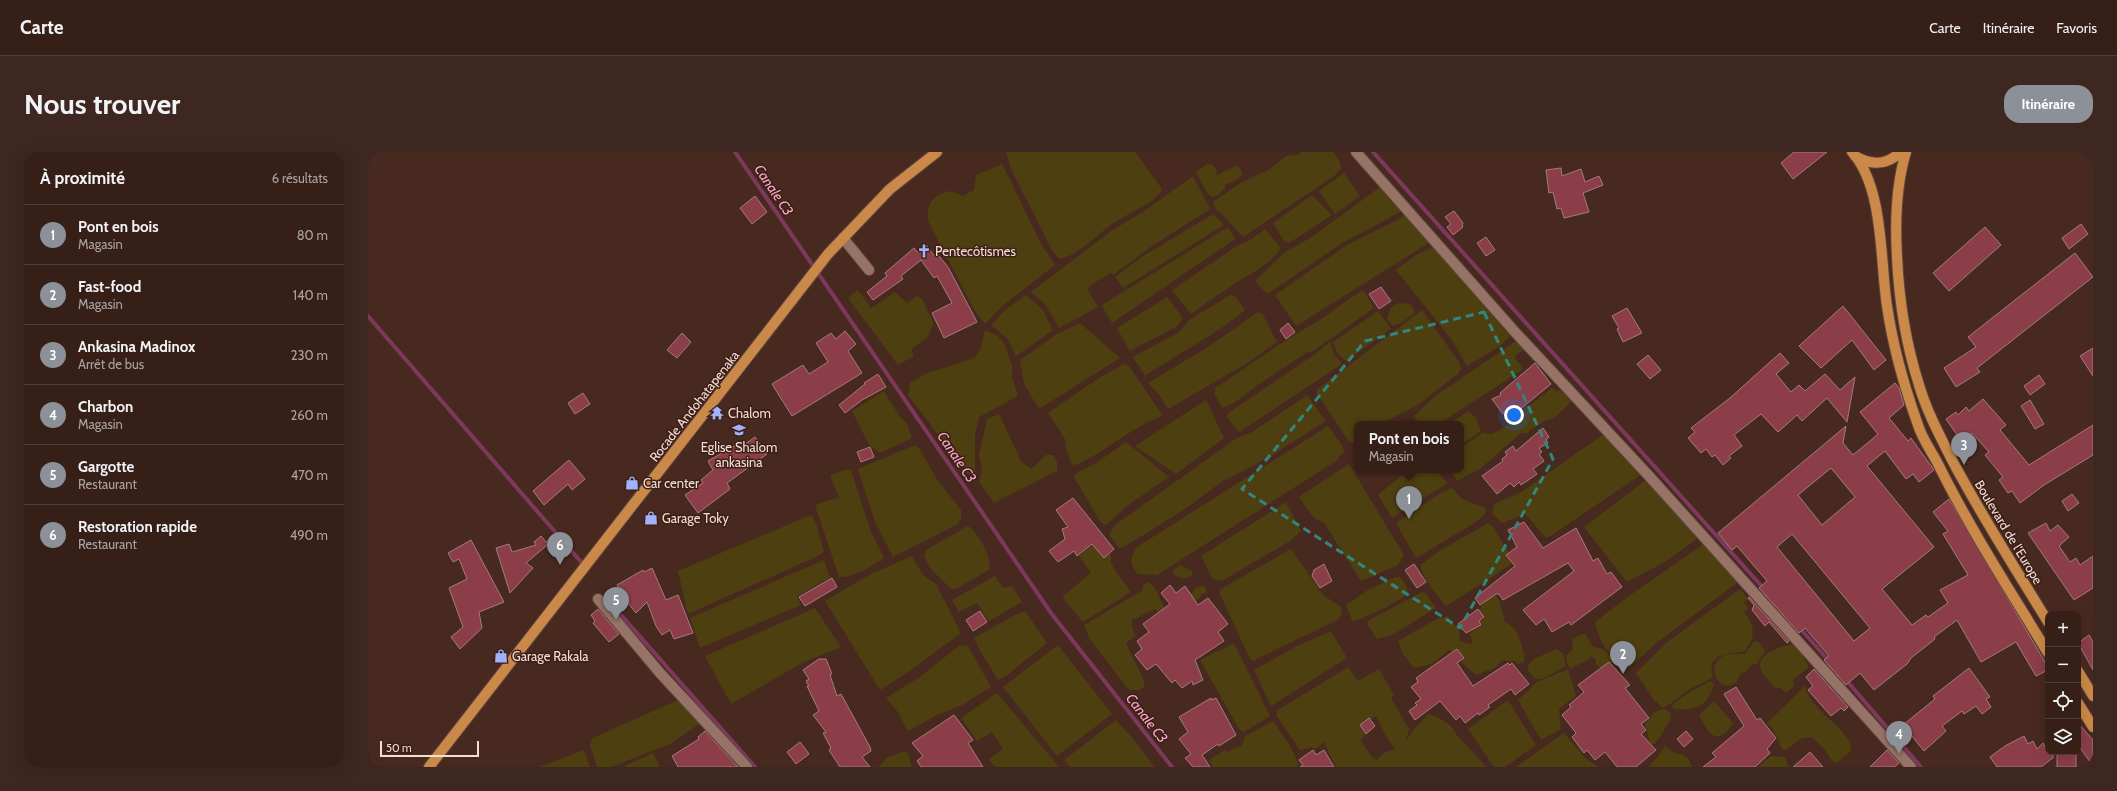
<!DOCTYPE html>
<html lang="fr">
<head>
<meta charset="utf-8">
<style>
  :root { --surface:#361f17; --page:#3d2720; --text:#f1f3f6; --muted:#aaa2a1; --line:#503d36; --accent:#8c9099 }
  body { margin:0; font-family:Cabin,sans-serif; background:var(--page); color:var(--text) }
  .controls { position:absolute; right:12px; bottom:12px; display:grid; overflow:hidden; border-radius:8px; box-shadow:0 4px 16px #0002 }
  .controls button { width:36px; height:36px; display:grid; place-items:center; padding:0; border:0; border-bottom:1px solid var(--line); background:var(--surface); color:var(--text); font:20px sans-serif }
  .scale { position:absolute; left:12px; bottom:10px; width:99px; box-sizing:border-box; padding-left:4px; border:2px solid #f3ded7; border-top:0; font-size:11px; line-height:14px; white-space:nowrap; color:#f3ded7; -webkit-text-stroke:3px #3d1f15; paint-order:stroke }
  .you { position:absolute; left:1146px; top:263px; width:14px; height:14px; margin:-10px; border:3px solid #fff; border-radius:50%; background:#1a73e8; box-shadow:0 0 0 6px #1a73e833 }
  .badge { display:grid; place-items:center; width:26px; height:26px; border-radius:50%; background:var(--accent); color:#fff; font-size:13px; font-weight:700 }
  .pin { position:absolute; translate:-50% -33px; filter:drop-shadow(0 1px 2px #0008) }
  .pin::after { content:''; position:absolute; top:21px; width:14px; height:12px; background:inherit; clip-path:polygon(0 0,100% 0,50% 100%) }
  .popup { position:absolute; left:986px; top:269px; width:110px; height:52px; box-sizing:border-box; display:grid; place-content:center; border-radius:8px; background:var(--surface); filter:drop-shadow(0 1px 3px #0005); font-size:13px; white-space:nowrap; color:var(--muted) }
  .popup b { font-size:15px; color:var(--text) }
  .popup::after { content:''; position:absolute; left:50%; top:100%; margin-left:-8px; border:8px solid transparent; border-top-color:var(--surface) }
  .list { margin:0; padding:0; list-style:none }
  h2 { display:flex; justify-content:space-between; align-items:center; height:52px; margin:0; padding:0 16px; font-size:17px }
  h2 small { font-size:13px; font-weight:400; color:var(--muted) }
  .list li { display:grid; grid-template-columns:26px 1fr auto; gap:12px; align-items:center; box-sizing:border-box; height:60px; padding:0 16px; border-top:1px solid var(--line) }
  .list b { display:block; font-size:15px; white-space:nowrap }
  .list p { margin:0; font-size:13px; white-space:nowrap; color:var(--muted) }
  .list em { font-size:13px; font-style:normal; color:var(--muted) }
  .icon { flex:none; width:22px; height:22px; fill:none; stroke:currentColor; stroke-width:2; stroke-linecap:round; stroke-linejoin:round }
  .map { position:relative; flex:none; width:1725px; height:615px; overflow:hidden; border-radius:16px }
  header { display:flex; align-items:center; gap:24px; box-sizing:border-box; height:56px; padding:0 20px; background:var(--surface); border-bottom:1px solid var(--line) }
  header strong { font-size:19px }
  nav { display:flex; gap:22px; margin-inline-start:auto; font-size:14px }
  .intro { display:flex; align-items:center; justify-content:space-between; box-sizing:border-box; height:96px; padding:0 24px }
  h1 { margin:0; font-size:28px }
  .button { padding:10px 18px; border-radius:16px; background:var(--accent); color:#fff; font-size:14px; font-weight:700 }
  main { display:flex; gap:24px; padding:0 24px }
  aside { flex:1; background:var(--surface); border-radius:16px; box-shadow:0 4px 16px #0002 }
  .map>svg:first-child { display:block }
</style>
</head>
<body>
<header>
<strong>Carte</strong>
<nav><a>Carte</a><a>Itinéraire</a><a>Favoris</a></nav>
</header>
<div class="intro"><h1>Nous trouver</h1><a class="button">Itinéraire</a></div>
<main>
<aside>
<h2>À proximité<small>6 résultats</small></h2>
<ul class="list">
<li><span class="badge">1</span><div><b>Pont en bois</b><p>Magasin</p></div><em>80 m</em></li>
<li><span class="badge">2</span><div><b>Fast-food</b><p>Magasin</p></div><em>140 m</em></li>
<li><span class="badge">3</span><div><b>Ankasina Madinox</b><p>Arrêt de bus</p></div><em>230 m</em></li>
<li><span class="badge">4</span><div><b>Charbon</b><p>Magasin</p></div><em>260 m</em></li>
<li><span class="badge">5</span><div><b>Gargotte</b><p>Restaurant</p></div><em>470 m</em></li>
<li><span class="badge">6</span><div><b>Restoration rapide</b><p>Restaurant</p></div><em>490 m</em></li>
</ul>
</aside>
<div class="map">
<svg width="1725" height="615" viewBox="0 0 1725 615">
  <rect width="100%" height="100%" fill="#48291f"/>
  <!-- green -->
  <path fill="#4e3f10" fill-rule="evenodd" d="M638 0H767L794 37C787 53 757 62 744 72 732 80 704 109 690 106L684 98 643 17Z
    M933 0H965L972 10 973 17 966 24 875 85 854 62 848 58 845 50 871 32 902 17 918 4 930 3Z
    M634 12C652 45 665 82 687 113L633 155 617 172 607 159 560 69C558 51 565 43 582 39L595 44 606 38 608 23Z
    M839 12H843L848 17 849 23 870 13 875 22 870 27 857 33V36L850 43 844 45 838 39 828 20Z
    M976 21 992 44 967 62 951 39Z
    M825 24 842 57 784 94 745 123 743 121 724 132 719 137 730 155 691 176 677 152 663 140 743 79 775 60Z
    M1012 35 1018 37 1034 57 1032 60 971 93 900 142 889 132 888 128 917 100 944 85Z
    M944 43 964 63 921 91 916 89 905 71Z
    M1041 59 1064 89 928 174 907 143 979 93 1031 67Z
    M845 62 856 73 755 136 747 125 772 106Z
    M860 75 867 87 744 171 734 154 737 151Z
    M897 77 913 96C901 113 886 120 869 130 854 140 838 151 823 162L804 138 872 92 879 90Z
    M1066 95 1142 184 1132 194 1099 214 1084 188 1028 118 1048 103Z
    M490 138 503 156 527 140 539 151 549 144 554 147 566 172 558 187 543 197 546 204 530 213 480 146Z
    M995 138 1006 156 945 199 938 201 894 230 866 251 854 256 847 243V236C880 215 912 190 947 171 963 161 978 148 995 138Z
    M658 143 675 158 685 178 648 204 640 187 623 173 638 157Z
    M862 143 867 144 877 158C847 184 810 201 777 224L765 205 811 180 821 168Z
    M799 145 815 166 808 175 762 199 749 176Z
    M1030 151 1042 152 1046 157V162L1031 172 1025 174 1019 167 1022 157Z
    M1054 158 1091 210 1093 217 1090 222 1048 254 1012 272H989V288L982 291 948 240 951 236Z
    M1010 159 1023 177 978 209 969 201 965 190Z
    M890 160 895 163 909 190 881 210 800 257 791 243 780 231 840 195Z
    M712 171 752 206 671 257 656 232 652 208 689 182Z
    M617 178 630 184 637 193 644 214V225L650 244 611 265 607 284V320L600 322 540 243 542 231 561 220 580 215 606 206 613 196Z
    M1148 189 1155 198 1147 204 1148 208 1154 214V218L1148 222 1070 272H1052L1046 264 1066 245Z
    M962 190 966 202 974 212 871 280 859 265 860 261 943 205Z
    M756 212 761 214 795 264C762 275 738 301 705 314L699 301 697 287 680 261 731 226Z
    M1184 236 1188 239 1193 238 1204 249 1186 266 1176 269 1159 281H1153L1113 316 1089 329 1083 318H1093V297L1095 294 1115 281 1124 282 1132 278 1153 263 1154 259Z
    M516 239 530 262 539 272 544 286 512 301 501 293 484 259Z
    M939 243 958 269 898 307 855 329 817 357 756 395 751 396 741 382 747 373 869 286 884 280Z
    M838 248 856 286 808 322 767 294Z
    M1101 259 1108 266 1113 279 1093 293V272H1080Z
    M631 262 653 309 663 317 678 303H685L689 310V319L626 351 611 330 614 318 611 303 619 267Z
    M960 274 974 293 976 299 968 309 789 423 770 422C760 412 763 405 769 395Z
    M1236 282 1274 322 1181 385H1177L1157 362 1134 371 1124 361 1126 352 1153 340Z
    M758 290 801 325 760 353 738 373 733 371 706 325 710 320 727 312Z
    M547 293 552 297 568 326 593 358V366L590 372 525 405 507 370 490 317Z
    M981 312 1036 403 1030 413 993 429 956 371 946 366 931 345Z
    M476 318H483L503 380 516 406C504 414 485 426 471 425L447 353 471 345 462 324Z
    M1040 318H1067L1080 331 1024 366 1010 343Z
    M1278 328 1330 386 1297 410 1259 430 1216 375Z
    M1084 336 1094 347 1118 356 1117 362 1108 370 1048 406 1028 371 1071 342Z
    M918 350 933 379 922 389 854 429 845 427 833 404Z
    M443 363 448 371 456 399 452 403 320 462 310 419Z
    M1120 371 1125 375 1141 401 1138 403 1144 412 1078 454C1068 441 1056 429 1052 413L1073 398Z
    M600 374C611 382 623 404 622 417L588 437H583L563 417 556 404 558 398Z
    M732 387 743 404V411L748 420 763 440 715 470 694 445 723 421 711 404Z
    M1337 391 1370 430 1287 492 1261 516C1239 500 1234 497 1227 470L1261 444Z
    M923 397 955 443 973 455 974 461 971 467 885 509 882 507 851 440 853 437Z
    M544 404 554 422 568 432 593 481 543 518 512 538 457 449 501 423Z
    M456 408 462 426 429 444 433 453 332 496 322 466Z
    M812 413 824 419 825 423 815 427 806 423 804 420Z
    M627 424 635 436 644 434 654 450 621 469 609 451 591 460 584 448Z
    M1027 425H1032C1037 431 1040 435 1039 443L1017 456 985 470 978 453 1000 438Z
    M780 430 786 434 800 463 792 462 787 457 764 468V476L768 484 758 491 776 529V535L771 538H761L721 486 716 473 775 438V433Z
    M833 434 838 435V441L834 442 832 446 827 449 821 444 828 436Z
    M1372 437 1380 447 1376 451 1381 456 1376 460C1387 474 1388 484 1377 499 1363 502 1337 500 1345 525 1337 531 1330 532 1322 537 1313 543 1305 551 1295 556L1286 548 1268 521 1298 491Z
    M1056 439 1068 456 1024 483 1009 487 999 472 1001 468Z
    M1126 442 1131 448 1137 470C1151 475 1154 494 1157 508L1156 510 1150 512 1146 509 1143 510 1134 508 1127 516 1108 523 1093 510 1097 506 1089 496 1084 500 1081 498 1064 512 1046 516 1035 502 1030 489 1069 467 1080 464 1091 479 1092 489 1102 492 1105 490 1101 482 1115 473 1112 470 1117 466 1112 459 1113 454 1117 450 1115 446Z
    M447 456 473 495 434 511 363 552 337 504Z
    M657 459 679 491 638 524 630 528 611 497 606 486 645 464Z
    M963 479 979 506 903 554 886 518 929 494Z
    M1217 481 1225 495 1233 496 1249 508 1245 512 1241 510 1233 516 1228 513V508L1223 504 1220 508 1203 516 1200 514 1198 504 1205 497 1204 487Z
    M1386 489 1391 490 1397 499 1389 512 1383 513 1378 520 1373 521C1371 524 1370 529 1367 531 1351 542 1337 513 1355 504 1361 501 1371 502 1377 502Z
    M866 491 902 564 876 580 871 577 832 508Z
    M1428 492 1441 515 1425 528 1426 534 1418 541 1413 536H1407C1403 530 1396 525 1393 518 1386 500 1416 494 1428 492Z
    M592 493 600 494 623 535 596 552 567 564 540 579 530 560 518 546 552 525Z
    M690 493 744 562 689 604 635 535Z
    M1188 497 1195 501 1198 514 1174 527H1167L1161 520 1159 514 1166 507Z
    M980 515 990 529 1011 517 1026 543 1023 546 1041 577 1038 589 1046 577 1061 562C1072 566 1085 572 1089 584L1091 585 1118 615H968L956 590 947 597 943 595 932 598 908 563 910 558ZM1008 564 1018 584 1027 597 1016 601 1009 608 1004 605 992 588 997 584 992 573 1001 566 1002 568Z
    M1200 517 1208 544 1191 557 1193 577 1173 588 1150 548 1169 530Z
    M1342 529 1346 533C1339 554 1328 559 1306 557L1304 554C1315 542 1329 537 1342 529Z
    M1438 533C1436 555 1488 581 1483 598 1481 602 1472 607 1469 611L1465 610 1456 597 1444 585 1432 587 1418 598 1414 597 1405 577 1399 571Z
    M629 541 691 615H627L621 607 635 597 624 580 609 589 593 566Z
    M312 547 334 570 302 592 243 615H229L222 593 225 586Z
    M1140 548 1168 593 1137 615H1126L1100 577Z
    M1346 549 1365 571C1350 596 1340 582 1331 563Z
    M1296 557 1303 561 1302 569 1287 592H1282L1277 572 1286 560Z
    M748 568 767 589 786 615H702L696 608Z
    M905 569 921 592 931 613 928 615H845L841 608 857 598 859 600 874 593 877 584Z
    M1196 581 1217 606 1230 615H1148Z
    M1297 594 1308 602H1314L1320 606 1324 615H1280L1289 606Z
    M216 598 222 615H172Z
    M536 599 540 601 544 615H510L519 606Z
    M285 601 292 615H257V614Z
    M1403 604 1417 605 1421 615H1390Z"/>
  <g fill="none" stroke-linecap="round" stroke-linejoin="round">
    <!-- stream -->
    <path stroke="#7e385d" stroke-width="4" d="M367 0 683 461 804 615
      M1005 0 1397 438
      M0 164 214 411
      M239 447 387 615
      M1431 475 1461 509
      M1478 528 1553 615"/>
  </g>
  <!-- building -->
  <path fill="#8b3e47" stroke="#a37c7e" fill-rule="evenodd" d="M1426 0H1459L1425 27 1413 11Z
    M1193 16 1194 24 1213 17 1217 30 1231 24 1235 33 1215 41 1221 60 1196 66 1193 56 1189 57 1185 40 1181 41 1178 18Z
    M387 44 399 60 384 72 372 56Z
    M1086 59 1095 71 1094 73 1095 75 1085 83 1079 75 1083 72 1077 65Z
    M1713 72 1720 82 1701 97 1694 86Z
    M1617 75 1633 93 1581 139 1565 121Z
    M1118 85 1127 98 1118 104 1109 91Z
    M558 93 568 106 571 104 580 115 609 170 576 186 564 161 584 151 569 124 566 126 553 108 533 124 535 127 505 148 499 140 519 124 517 121 546 96 549 100Z
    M1707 101 1725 125 1609 216 1612 220 1588 235 1576 216 1608 195 1600 185Z
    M1013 135 1023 149 1011 157 1001 142Z
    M1475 154 1518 208 1506 218 1484 188 1453 216 1431 194Z
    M1259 156 1274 181 1255 190 1249 177 1251 176 1244 164Z
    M920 171 927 180 918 187 912 178Z
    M477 179 488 192 480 199 494 221 424 264 404 232 435 213 441 222 460 210 448 191 463 181 468 187Z
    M314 181 323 190 309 206 299 198Z
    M1725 196V224L1712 204Z
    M1412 201 1421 211 1408 222 1423 240 1431 233 1437 239 1457 222 1472 238 1487 225 1479 270 1459 246 1434 269 1429 263 1410 280 1393 262 1366 283 1374 294 1361 304 1363 306 1355 313 1347 303 1344 305 1338 297 1333 301 1320 286 1327 280 1323 276 1362 246Z
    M1280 203 1293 218 1282 227 1269 212Z
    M1167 211 1183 232 1145 263 1141 257 1135 262 1124 247 1133 243 1132 241Z
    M510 222 518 235 494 248 477 261 471 253 497 232 496 231Z
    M1671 223 1677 232 1662 243 1656 234Z
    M1527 231 1531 236 1536 253 1521 266 1540 289 1543 286 1566 318 1551 330 1545 322 1538 327 1517 299 1499 314 1566 395 1514 437 1544 473 1558 463 1560 465 1580 451 1572 438 1600 423 1575 382 1580 379 1565 360 1581 347 1680 515V518L1668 524 1648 490 1613 510 1589 468 1566 485 1567 487 1543 506 1539 512 1506 538 1492 521 1478 533 1456 508 1461 504 1437 476 1431 481 1391 436 1399 429 1369 394 1364 398 1350 381 1478 274 1475 291 1485 303 1502 289 1510 282 1492 260ZM1463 316 1487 345 1454 373 1430 343ZM1424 382 1502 476 1486 489 1409 395Z
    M215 241 222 252 207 262 200 251Z
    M1615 247 1638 273 1632 278 1661 313 1725 273V303L1676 333 1652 351 1644 339 1640 341 1631 328 1635 325 1617 303 1621 300 1604 281 1594 290 1578 267 1588 260 1590 263 1598 255 1601 259Z
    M1662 248 1676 272 1667 277 1653 254Z
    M1175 276 1181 285 1178 288 1180 291 1171 296 1174 300 1171 302 1176 309 1165 317 1169 322 1153 333 1151 330 1146 335 1142 331 1129 342 1114 324 1135 309 1134 307 1139 303 1137 300 1145 294 1148 299Z
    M387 285 399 302 359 331 362 337 330 361 317 343 335 331 333 328 345 318 340 309 368 293 370 297Z
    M502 295 506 305 493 310 489 300Z
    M201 308 217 327 204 338 200 332 176 353 165 339Z
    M1704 342 1711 351 1700 359 1694 349Z
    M705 346 746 397 736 406 724 392 709 404 706 399 690 410 681 399 697 387 694 377 700 375 688 358Z
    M1156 370 1175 396 1208 376 1225 409 1230 406 1239 422 1243 420 1254 435 1203 473 1201 470 1184 480 1176 467 1168 473 1155 458 1206 419 1200 411 1135 448 1131 442H1128L1112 453 1107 446 1147 414 1138 403 1149 395 1140 378Z
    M1678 371 1682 379 1690 373 1701 385 1691 394 1702 410 1708 406 1712 413 1725 404V436L1706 448 1660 381Z
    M173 384 178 390 185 388 158 411 165 416 142 441 128 396 141 392 144 400 168 393 166 390Z
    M103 388 136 450 111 460 114 476 92 497 83 485 95 475 81 436 99 427 91 407 85 410 80 401Z
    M956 412 964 429 952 436 944 424 946 418Z
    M1046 412 1058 430 1049 436 1037 418Z
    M284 416 298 448 310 443 325 481 306 487 302 478 294 483 288 474 279 450 268 461 260 451 249 433 275 418 276 420Z
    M464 426 469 435 437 454 431 445Z
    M802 433 808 441 817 434 830 453 840 446 860 472 850 480 856 489 827 508 835 528 825 533 824 529 814 536 807 528 804 531 788 512 779 518 767 503 774 497 769 489 781 480 775 472 802 452 793 441Z
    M1381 445 1421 489 1419 491 1401 470 1397 474 1384 458 1386 453 1380 446Z
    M230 457 251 482 241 490 225 471 227 469 223 463Z
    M1110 457 1116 465 1111 469 1113 473 1098 481 1090 472Z
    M612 459 619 470 605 479 598 468Z
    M1721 483 1725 490V518L1710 491Z
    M1089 497 1096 506 1089 511 1105 534 1140 511 1142 513 1144 511 1161 532 1147 543 1143 537 1120 553 1122 555 1111 563 1110 561 1097 571 1092 564 1088 568 1072 549 1047 568 1041 559 1049 553 1047 551 1053 547 1043 535 1050 530 1048 526Z
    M451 507H458L464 522 462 523 469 544 473 542 502 595 503 599 494 605 502 615H472L461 598 463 596 455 581 458 580 445 563 451 559 439 534H441L438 529 441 527 435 518Z
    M1241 510 1262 533 1257 536 1281 566 1273 572 1278 578 1273 582 1288 598 1268 615H1249L1237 600 1227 608 1219 598 1216 601 1204 585 1208 581 1194 563 1203 555 1201 553 1216 540 1210 533Z
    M1601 516 1622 545 1618 547 1623 555 1614 562 1608 554 1596 562 1594 559 1574 574 1578 579 1556 599 1535 573 1567 547 1565 544Z
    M1446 517 1480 555 1476 559 1473 556 1463 564 1440 538 1445 534 1438 525Z
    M1368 535 1389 568 1392 566 1408 586 1399 597 1402 601 1387 615H1335L1348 605 1344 601 1376 574 1356 542Z
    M843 546V548L848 546 868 583 851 594 850 592 834 603 842 615H825L817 606 823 602 811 587 820 580 811 565Z
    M586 563 605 588 600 591 615 615H553L549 609 555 604 544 591Z
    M1001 566 1007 574 998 582 992 573Z
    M1710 571 1725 588V614L1710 593Z
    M337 579 370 615H310L304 604 331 587 330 585Z
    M1318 579 1325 587 1316 595 1309 587Z
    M1656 584 1660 592 1665 589 1669 597 1675 591 1680 600 1686 605 1673 615H1629L1622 605 1637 594Z
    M432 590 441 602 428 612 419 600Z
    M945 598 948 603 956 598 966 615H932L935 613 931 608Z
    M1519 598 1531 611 1527 615H1502Z
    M1442 600 1455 615H1425Z
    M1689 600H1708V615H1689Z"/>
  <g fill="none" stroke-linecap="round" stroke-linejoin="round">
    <!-- minor casing -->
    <g stroke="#60463d" stroke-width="12">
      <path id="minor" d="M988 0 1147 180 1281 324 1543 615
        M475 86 501 118
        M230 447 292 521 379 615"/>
    </g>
    <!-- major casing -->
    <g stroke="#60463d" stroke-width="12">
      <path id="major" d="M1484 0C1516 35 1512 109 1519 154 1525 195 1536 234 1550 273 1554 287 1566 303 1572 316 1604 380 1643 440 1680 501
        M1538 0C1528 33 1527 71 1529 105 1531 149 1538 192 1551 233 1559 260 1572 284 1584 308 1613 363 1647 416 1680 470
        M1487 4C1502 13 1519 14 1532 0
        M1710 519 1725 544
        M1710 551 1725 575
        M61 615 460 102 522 37 569 0"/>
    </g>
    <!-- minor -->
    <use href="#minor" stroke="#967366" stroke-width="10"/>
    <!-- major -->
    <use href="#major" stroke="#ca8948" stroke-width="10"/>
  </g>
  <!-- marked area -->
  <path fill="none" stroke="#31867e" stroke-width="3" stroke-dasharray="8 5" stroke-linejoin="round" d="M1116 160 1185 307 1092 476 874 337 997 189Z"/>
  <!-- icons -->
  <defs>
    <g id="church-bare" transform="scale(1.08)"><path d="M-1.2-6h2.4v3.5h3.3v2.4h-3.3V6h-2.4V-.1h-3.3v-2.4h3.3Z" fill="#a1b2fd" stroke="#3d1f15" stroke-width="2.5" paint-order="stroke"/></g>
    <g id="temple-bare" transform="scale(1.08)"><path d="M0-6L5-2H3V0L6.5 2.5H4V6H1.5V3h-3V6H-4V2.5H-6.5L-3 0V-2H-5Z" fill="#a1b2fd" stroke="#3d1f15" stroke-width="2.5" paint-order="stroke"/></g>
    <g id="school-bare" transform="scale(1.08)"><path d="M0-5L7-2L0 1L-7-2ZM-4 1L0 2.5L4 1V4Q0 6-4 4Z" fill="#a1b2fd" stroke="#3d1f15" stroke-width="2.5" paint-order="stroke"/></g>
    <g id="shop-bare" transform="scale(1.08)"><path d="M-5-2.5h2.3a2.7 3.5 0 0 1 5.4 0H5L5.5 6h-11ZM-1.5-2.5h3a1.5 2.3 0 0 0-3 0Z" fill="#a1b2fd" stroke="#3d1f15" stroke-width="2.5" paint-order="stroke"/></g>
  </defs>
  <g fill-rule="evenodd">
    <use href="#church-bare" x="556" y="99"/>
    <use href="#temple-bare" x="349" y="261"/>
    <use href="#school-bare" x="371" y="278"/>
    <use href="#shop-bare" x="264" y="331"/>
    <use href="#shop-bare" x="283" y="366"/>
    <use href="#shop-bare" x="133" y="504"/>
  </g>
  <g text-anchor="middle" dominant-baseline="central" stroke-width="3" stroke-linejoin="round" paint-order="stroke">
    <!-- poi labels -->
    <g font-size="13" fill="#f3ded7" stroke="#3d1f15" text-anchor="start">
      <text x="567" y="99">Pentecôtismes</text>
      <text x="360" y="261">Chalom</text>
      <text x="371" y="295" text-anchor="middle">Eglise Shalom<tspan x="371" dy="15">ankasina</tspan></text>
      <text x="275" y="331">Car center</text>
      <text x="294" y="366">Garage Toky</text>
      <text x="144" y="504">Garage Rakala</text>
    </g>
    <!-- street labels -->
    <g font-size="13" fill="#f3ded7" stroke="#3d1f15">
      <text transform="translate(326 254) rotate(-52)">Rocade Andohatapenaka</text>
      <text transform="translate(1641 380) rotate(59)">Boulevard de l'Europe</text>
    </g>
    <!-- water labels -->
    <g font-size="14" font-style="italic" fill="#fba8cf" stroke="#3d1f15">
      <text transform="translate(406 38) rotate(56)">Canale C3</text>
      <text transform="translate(589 305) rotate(56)">Canale C3</text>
      <text transform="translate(779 566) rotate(52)">Canale C3</text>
    </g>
  </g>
</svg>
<div class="controls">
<button>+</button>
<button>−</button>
<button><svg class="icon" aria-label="locate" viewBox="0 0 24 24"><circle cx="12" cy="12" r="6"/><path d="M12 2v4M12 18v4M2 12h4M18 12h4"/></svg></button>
<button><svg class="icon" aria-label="layers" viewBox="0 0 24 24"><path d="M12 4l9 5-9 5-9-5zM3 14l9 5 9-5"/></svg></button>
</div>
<div class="scale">50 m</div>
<div class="you"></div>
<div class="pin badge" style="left:1041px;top:367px">1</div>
<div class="popup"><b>Pont en bois</b>Magasin</div>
<div class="pin badge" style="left:1255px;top:522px">2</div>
<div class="pin badge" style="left:1596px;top:313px">3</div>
<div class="pin badge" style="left:1531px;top:602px">4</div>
<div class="pin badge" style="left:248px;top:468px">5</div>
<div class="pin badge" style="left:192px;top:413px">6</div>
</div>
</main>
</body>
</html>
